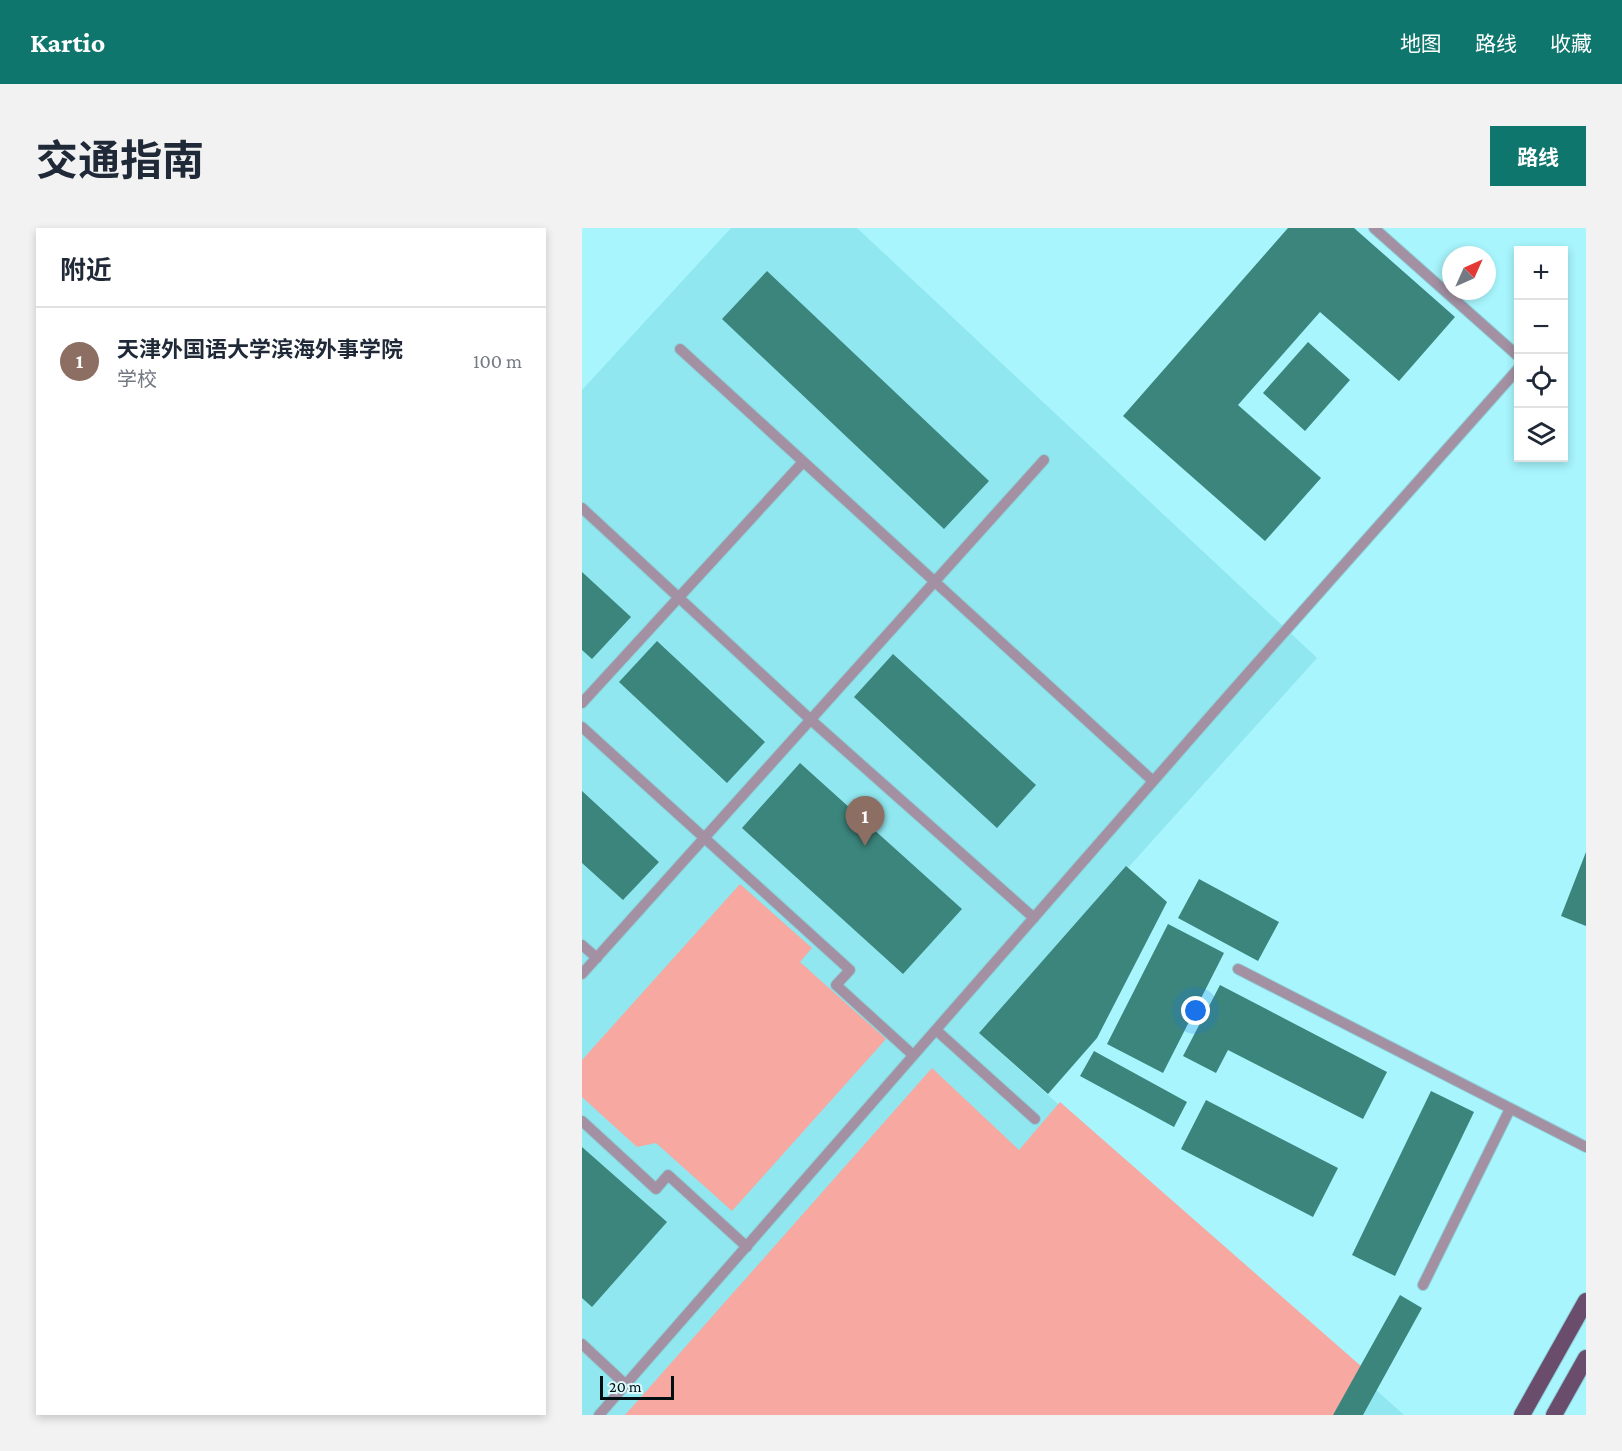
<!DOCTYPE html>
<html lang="zh">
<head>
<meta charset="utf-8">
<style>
  :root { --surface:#fff; --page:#f2f2f3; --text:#1f2937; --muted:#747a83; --line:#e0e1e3; --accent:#0f766e }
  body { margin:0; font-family:"Crimson Pro","Noto Sans SC",serif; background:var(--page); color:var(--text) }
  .controls { position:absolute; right:18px; top:18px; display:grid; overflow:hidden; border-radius:0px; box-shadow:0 3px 9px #0003 }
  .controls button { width:54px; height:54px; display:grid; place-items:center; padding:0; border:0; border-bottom:2px solid var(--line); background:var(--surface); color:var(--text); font:30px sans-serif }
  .compass { position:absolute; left:860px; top:18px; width:54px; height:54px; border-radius:50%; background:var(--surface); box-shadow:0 3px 9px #0003; rotate:45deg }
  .scale { position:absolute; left:18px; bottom:15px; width:74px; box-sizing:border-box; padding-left:6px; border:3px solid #001012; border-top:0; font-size:16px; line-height:21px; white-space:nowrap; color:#001012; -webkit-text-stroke:4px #dcf9fc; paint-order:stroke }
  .you { position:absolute; left:614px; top:783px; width:21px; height:21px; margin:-15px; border:4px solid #fff; border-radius:50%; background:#1a73e8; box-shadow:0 0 0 9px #1a73e833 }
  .badge { display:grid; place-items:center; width:39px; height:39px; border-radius:50%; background:var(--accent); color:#fff; font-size:20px; font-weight:700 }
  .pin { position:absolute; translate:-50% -50px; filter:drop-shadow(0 2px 3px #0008) }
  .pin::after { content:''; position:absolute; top:32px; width:21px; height:18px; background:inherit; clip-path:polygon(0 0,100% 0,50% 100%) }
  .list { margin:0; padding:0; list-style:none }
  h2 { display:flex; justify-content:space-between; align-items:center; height:78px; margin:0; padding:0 24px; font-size:26px }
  h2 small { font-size:20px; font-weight:400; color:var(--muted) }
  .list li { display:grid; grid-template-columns:39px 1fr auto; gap:18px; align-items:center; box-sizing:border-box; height:108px; padding:0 24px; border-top:2px solid var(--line) }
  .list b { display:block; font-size:22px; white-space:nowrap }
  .list p { margin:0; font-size:20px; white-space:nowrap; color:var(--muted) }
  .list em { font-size:20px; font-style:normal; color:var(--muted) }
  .icon { flex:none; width:33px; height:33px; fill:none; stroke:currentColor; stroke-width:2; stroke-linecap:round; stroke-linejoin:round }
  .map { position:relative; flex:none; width:1004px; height:1187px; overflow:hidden; border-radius:0px }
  header { display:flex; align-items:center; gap:36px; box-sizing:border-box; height:84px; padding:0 30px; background:var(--accent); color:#fff }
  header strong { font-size:28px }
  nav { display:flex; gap:33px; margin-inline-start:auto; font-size:21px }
  .intro { display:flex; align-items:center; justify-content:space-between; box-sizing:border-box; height:144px; padding:0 36px }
  h1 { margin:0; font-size:42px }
  .button { padding:15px 27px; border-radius:0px; background:var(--accent); color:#fff; font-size:21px; font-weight:700 }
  main { display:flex; gap:36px; padding:0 36px }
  aside { flex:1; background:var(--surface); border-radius:0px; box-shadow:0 3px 9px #0003 }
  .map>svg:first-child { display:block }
</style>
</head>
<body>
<header>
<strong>Kartio</strong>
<nav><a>地图</a><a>路线</a><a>收藏</a></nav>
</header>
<div class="intro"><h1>交通指南</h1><a class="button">路线</a></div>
<main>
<aside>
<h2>附近<small></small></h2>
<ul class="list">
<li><span class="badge" style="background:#8d6e63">1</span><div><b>天津外国语大学滨海外事学院</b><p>学校</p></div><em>100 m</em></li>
</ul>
</aside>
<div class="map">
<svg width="1004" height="1187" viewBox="0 0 1004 1187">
  <rect width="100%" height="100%" fill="#a8f5fd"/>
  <!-- built -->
  <path fill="#90e7ef" d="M149 0H275L735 430 397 805 822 1187H0V162Z"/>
  <!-- green -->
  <path fill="#f6a8a1" d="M158 656 230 720 218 734 304 811 150 983 74 915 55 919 0 869V832Z
    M350 840 437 922 478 874 780 1139 751 1187H43Z"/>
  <!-- building -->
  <path fill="#3b857c" d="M706 0H772L873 89 817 153 738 84 656 177 739 250 683 313 541 188Z
    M185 43 407 253 362 301 140 91Z
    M726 114 768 152 723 203 681 165Z
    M0 344 49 389 10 431 0 422Z
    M75 413 183 514 145 555 37 454Z
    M311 426 454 557 415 600 272 469Z
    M218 535 380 681 321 746 160 600Z
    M0 563 77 634 41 672 0 635Z
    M1004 624V698L979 688Z
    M544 638 585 674 515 810 466 866 397 805Z
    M617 651 697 694 676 733 596 690Z
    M586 696 642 725 581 845 525 816Z
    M638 757 805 844 781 891 646 822 634 845 601 828Z
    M512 823 605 874 592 899 498 848Z
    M849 863 892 884 813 1048 770 1027Z
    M624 872 756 940 731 989 599 921Z
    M0 919 85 994 10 1079 0 1070Z
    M818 1067 840 1080 781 1187H751Z"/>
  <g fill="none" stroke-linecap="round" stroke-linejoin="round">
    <!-- service casing -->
    <g stroke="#8dd0d7" stroke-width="12">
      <path id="service" d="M792 0 936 128
        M98 121 571 553
        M0 280 229 492 452 690
        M0 475 221 234
        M0 499 268 742 254 757 331 827
        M0 717 15 730
        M656 741 1004 919
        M0 746 462 232
        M354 802 453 891
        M0 893 74 961 86 947 165 1019
        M841 1057 928 881
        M0 1116 44 1157
        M17 1187C208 970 397 751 588 534 703 402 820 272 936 141"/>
    </g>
    <!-- primary casing -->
    <g stroke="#8dd0d7" stroke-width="18">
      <path id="primary" d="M940 1187 1004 1073
        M972 1187 1004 1130"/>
    </g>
    <!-- service -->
    <use href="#service" stroke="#a391a3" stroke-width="10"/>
    <!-- primary -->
    <use href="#primary" stroke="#6a4c6c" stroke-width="16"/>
  </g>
</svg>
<div class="controls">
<button>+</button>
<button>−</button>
<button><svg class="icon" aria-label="locate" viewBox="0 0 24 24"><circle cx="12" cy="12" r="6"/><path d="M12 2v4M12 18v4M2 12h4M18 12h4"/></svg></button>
<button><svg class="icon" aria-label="layers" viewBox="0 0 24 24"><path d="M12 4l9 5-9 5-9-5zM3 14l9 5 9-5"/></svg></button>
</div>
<svg class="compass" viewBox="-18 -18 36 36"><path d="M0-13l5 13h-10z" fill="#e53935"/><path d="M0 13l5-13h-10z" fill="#747a83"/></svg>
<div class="scale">20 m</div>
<div class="you"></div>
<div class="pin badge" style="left:283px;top:618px;background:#8d6e63">1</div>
</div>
</main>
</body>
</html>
